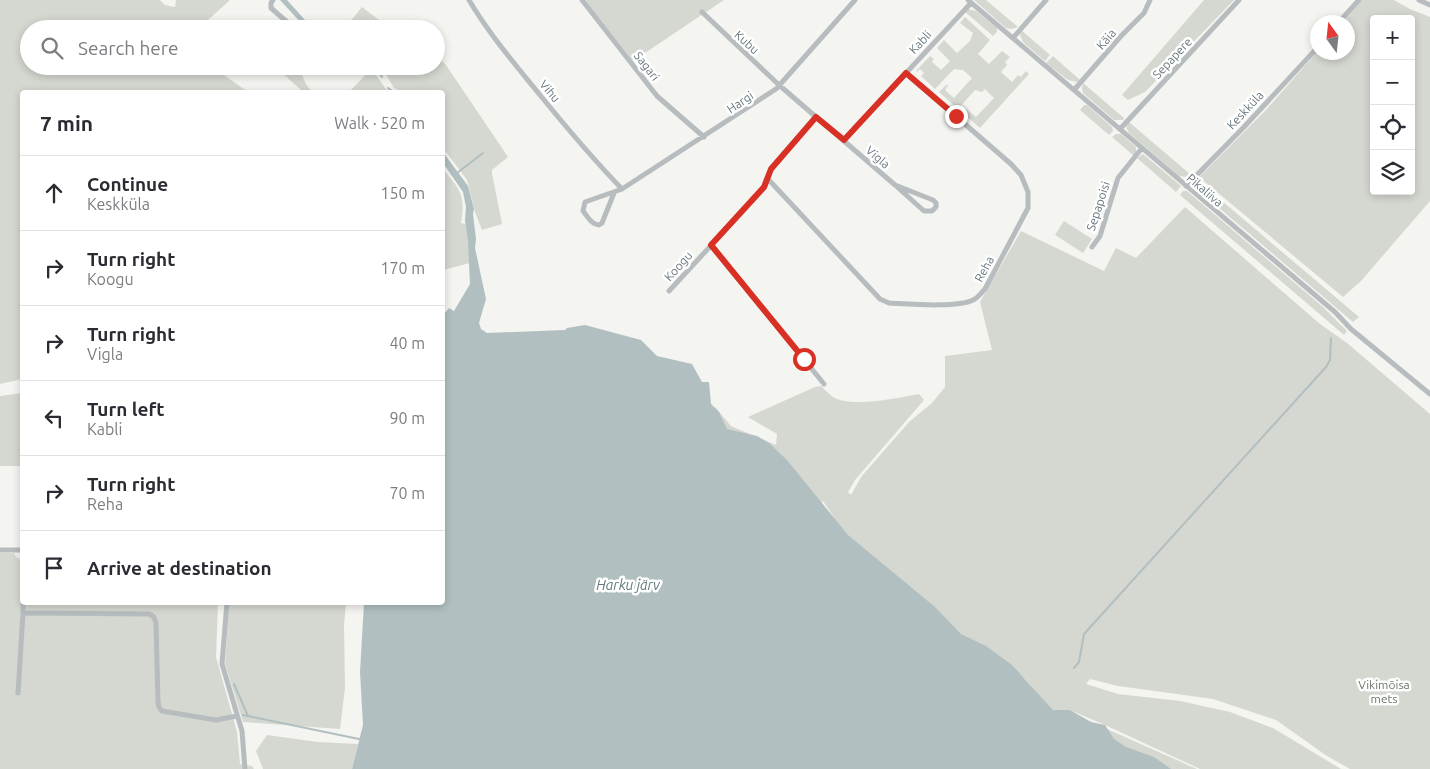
<!DOCTYPE html>
<html lang="en">
<head>
<meta charset="utf-8">
<style>
  :root { --surface:#fff; --page:#f7f7f7; --text:#2b2b33; --muted:#7c7c81; --line:#e1e1e2 }
  body { margin:0; font-family:Ubuntu,sans-serif; background:var(--page); color:var(--text) }
  .controls { position:absolute; right:15px; top:15px; display:grid; overflow:hidden; border-radius:5px; box-shadow:0 2px 8px #0003 }
  .controls button { width:45px; height:45px; display:grid; place-items:center; padding:0; border:0; border-bottom:1px solid var(--line); background:var(--surface); color:var(--text); font:25px sans-serif }
  .compass { position:absolute; left:1310px; top:15px; width:45px; height:45px; border-radius:50%; background:var(--surface); box-shadow:0 2px 8px #0003; rotate:345deg }
  .stop { position:absolute; width:15px; height:15px; margin:-11px; border:4px solid #d93025; border-radius:50%; background:#fff }
  .stop.end { background:#d93025; border-color:#fff; box-shadow:0 1px 5px #0008 }
  .list { margin:0; padding:0; list-style:none }
  h2 { display:flex; justify-content:space-between; align-items:center; height:65px; margin:0; padding:0 20px; font-size:21px }
  h2 small { font-size:16px; font-weight:400; color:var(--muted) }
  .list li { display:grid; grid-template-columns:32px 1fr auto; gap:15px; align-items:center; box-sizing:border-box; height:75px; padding:0 20px; border-top:1px solid var(--line) }
  .list b { display:block; font-size:19px; white-space:nowrap }
  .list p { margin:0; font-size:16px; white-space:nowrap; color:var(--muted) }
  .list em { font-size:16px; font-style:normal; color:var(--muted) }
  .icon { flex:none; width:28px; height:28px; fill:none; stroke:currentColor; stroke-width:2; stroke-linecap:round; stroke-linejoin:round }
  .map { position:relative; flex:none; width:1430px; height:769px; overflow:hidden }
  .search { position:absolute; background:var(--surface); box-shadow:0 2px 8px #0003; left:20px; top:20px; width:425px; height:55px; display:flex; align-items:center; gap:12px; box-sizing:border-box; padding:0 18px; border-radius:28px; color:var(--muted); font-size:19px }
  .panel { position:absolute; background:var(--surface); box-shadow:0 2px 8px #0003; left:20px; top:90px; width:425px; height:515px; border-radius:5px }
  .map>svg:first-child { display:block }
</style>
</head>
<body>
<div class="map">
<svg width="1430" height="769" viewBox="0 0 1430 769">
  <rect width="100%" height="100%" fill="#f4f4f1"/>
  <!-- green -->
  <path fill="#d5d8d1" fill-rule="evenodd" d="M0 0H160L165 5 175 7 176 0H230L198 29H29V66H206L210 70 214 68 248 92H22V379L0 384Z
    M585 0H724L633 61Z
    M974 0H986L1018 27 1011 29 1006 28Z
    M1204 0H1234L1145 92 1128 100 1122 95Z
    M1362 0H1394L1410 9 1430 17V201L1361 281 1343 297 1199 177 1265 111 1317 52H1348V22H1343ZM1374 19H1411V191H1374Z
    M362 7 391 29H344Z
    M968 9 976 11 997 28V32L993 36 964 11Z
    M965 17 990 40 978 54 989 64 1002 51 1010 57 1005 62 1007 65 1001 72 1012 82 1018 75 1021 77 1026 71 1029 74 980 128 962 112 966 109 976 117 994 98 985 89 982 92 975 90 958 109 939 92 945 86 949 84 945 90 954 98 972 78 963 70 954 69 935 89 921 76 924 73 920 69 917 72 916 71 930 56 934 59 932 62 941 70 950 61 937 48 944 40 957 53 970 41 973 33 960 23Z
    M1021 30 1050 55 1045 61 1023 42 1020 34Z
    M436 55 446 65 508 157 492 170V173L502 224 482 230 475 212 467 180 443 148 442 92H403L394 88 381 66H436Z
    M1053 56 1080 80 1077 82 1068 80 1046 63Z
    M283 66H298L306 84 312 92H301L302 91 280 71Z
    M374 66 376 75 388 92H349Z
    M1083 83 1124 118 1123 120H1114L1083 93 1082 88Z
    M1084 105H1087L1112 127 1113 131 1109 135 1080 110Z
    M1129 122 1191 175 1186 177 1179 176 1129 133 1126 127Z
    M1116 134H1121L1136 147V153L1134 156 1112 137Z
    M1143 154 1181 186 1176 192 1137 158Z
    M442 167C459 190 466 192 461 223L465 224 466 227 470 263 443 270Z
    M1196 179 1359 317 1353 322 1198 190 1195 184Z
    M1183 191H1187L1323 307 1347 331 1344 335 1180 195Z
    M1185 207 1320 324 1347 343 1430 414V769H1350L1327 756 1276 720 1213 699 1118 686 1090 679 1086 684 1118 694 1180 701 1230 712 1273 728 1341 769H1200L1105 725 1070 710 1053 711 1025 679 1000 658 899 596 824 507 835 519 823 501 818 508 742 459 711 409 715 407 731 426 776 445 777 434 748 417 815 387 821 386C825 390 829 394 833 397 850 408 899 398 919 394L924 400 855 480 848 492 851 495 861 477 909 422 932 403 945 387V356L992 350 980 302 1021 231 1104 271 1116 248 1136 258Z
    M1064 221 1092 239 1083 253 1055 235Z
    M22 393V466H0V396Z
    M0 553H14L16 557 21 560 22 602 218 603 216 657 237 732 240 764 252 766 254 769H0Z
    M229 603H346L344 625 345 688 340 729 243 722 225 664Z
    M1071 713 1197 769H1139L1071 731 1051 714Z
    M267 735 318 742 358 744 352 769H263L256 751Z"/>
  <!-- water -->
  <path fill="#b1bfc0" d="M280 0H287L305 20 308 22 318 21 326 29H321L315 25 304 26Z
    M443 152 468 186 474 209 473 214 476 239 475 248 486 299 479 323 481 329 487 333 565 330 567 328 585 325 641 340 657 356 692 364 702 382H709L711 404 719 412 727 429 757 436 769 443 787 460 848 535 935 607 961 634 986 646 1012 665 1053 710H1070L1091 722 1105 725 1114 739 1126 747 1154 757 1171 769H352L363 725 360 672 364 603 442 602 443 315 449 308 454 311 470 284 468 243 465 220 466 207 463 192 443 163Z"/>
  <g fill="none" stroke-linecap="round" stroke-linejoin="round">
    <!-- stream -->
    <path stroke="#b1bfc0" stroke-width="2" d="M376 66 382 77
      M388 88 394 92
      M457 173 483 153
      M1074 668 1079 662 1084 634 1326 367 1330 360 1331 338
      M234 684 248 716
      M243 715 359 739"/>
    <!-- street -->
    <path stroke="#b7bdbf" stroke-width="5" d="M273 0 271 3V8L295 29
      M469 0C489 34 515 64 540 95 566 127 593 159 622 189
      M582 0 657 96 704 137
      M968 0 1335 312 1351 329 1430 394
      M1419 0 1430 5
      M702 12 779 85 895 185 933 200 936 203V207L932 211H924L895 185
      M1339 22 1359 0
      M1013 38 1046 0
      M1074 90 1121 36 1144 13 1150 0
      M1120 129 1239 0
      M844 140 971 3
      M768 179 880 299 889 303C909 304 957 308 973 300 978 298 981 293 985 289L1028 208V192L1021 175 1011 164 906 73
      M1186 186 1244 127 1318 47
      M614 193 602 223 599 225C591 224 588 217 583 211L585 202 622 189 776 89 855 0
      M711 245 824 384
      M1092 247 1100 236 1118 178 1142 148
      M669 291 765 187 771 169 816 117
      M0 550H22
      M23 602V613L149 614 154 617 156 623 158 702 159 707 162 711 216 720 237 716
      M227 602 222 664 242 731 245 769
      M18 693 23 613"/>
  </g>
  <g fill="none" stroke-linecap="round" stroke-linejoin="round">
    <!-- route -->
    <path stroke="#d93025" stroke-width="6" d="M804 359 711 245 764 187 771 169 816 117 844 140 906 73 956 116"/>
  </g>
  <g text-anchor="middle" dominant-baseline="central" stroke-width="5" stroke-linejoin="round" paint-order="stroke">
    <!-- street labels -->
    <g font-size="12" fill="#67787e" stroke="#fff">
      <text transform="translate(1106 39) rotate(-49)">Käia</text>
      <text transform="translate(747 42) rotate(42)">Kubu</text>
      <text transform="translate(920 42) rotate(-47)">Kabli</text>
      <text transform="translate(1172 58) rotate(-47)">Sepapere</text>
      <text transform="translate(647 66) rotate(52)">Sagari</text>
      <text transform="translate(550 91) rotate(50)">Vihu</text>
      <text transform="translate(740 102) rotate(-34)">Hargi</text>
      <text transform="translate(1245 110) rotate(-47)">Keskküla</text>
      <text transform="translate(878 157) rotate(41)">Vigla</text>
      <text transform="translate(1205 190) rotate(41)">Pikaliiva</text>
      <text transform="translate(1098 206) rotate(-72)">Sepapoisi</text>
      <text transform="translate(678 266) rotate(-48)">Koogu</text>
      <text transform="translate(984 269) rotate(-62)">Reha</text>
    </g>
    <!-- park labels -->
    <g font-size="12" fill="#6c7665" stroke="#fff">
      <text x="1384" y="684">Vikimõisa<tspan x="1384" dy="14">mets</tspan></text>
    </g>
    <!-- water labels -->
    <g font-size="14" font-style="italic" fill="#63797b" stroke="#fff">
      <text x="628" y="585">Harku järv</text>
    </g>
  </g>
</svg>
<div class="controls">
<button>+</button>
<button>−</button>
<button><svg class="icon" aria-label="locate" viewBox="0 0 24 24"><circle cx="12" cy="12" r="6"/><path d="M12 2v4M12 18v4M2 12h4M18 12h4"/></svg></button>
<button><svg class="icon" aria-label="layers" viewBox="0 0 24 24"><path d="M12 4l9 5-9 5-9-5zM3 14l9 5 9-5"/></svg></button>
</div>
<svg class="compass" viewBox="-18 -18 36 36"><path d="M0-13l5 13h-10z" fill="#e53935"/><path d="M0 13l5-13h-10z" fill="#7c7c81"/></svg>
<div class="stop" style="left:804px;top:359px"></div>
<div class="stop end" style="left:956px;top:116px"></div>
<div class="search"><svg class="icon" aria-label="search" viewBox="0 0 24 24"><circle cx="10" cy="10" r="6"/><path d="M15 15l6 6"/></svg>Search here</div>
<section class="panel">
<h2>7 min<small>Walk · 520 m</small></h2>
<ul class="list">
<li><svg class="icon" aria-label="ahead" viewBox="0 0 24 24"><path d="M12 20V5M6 11l6-6 6 6"/></svg><div><b>Continue</b><p>Keskküla</p></div><em>150 m</em></li>
<li><svg class="icon" aria-label="right" viewBox="0 0 24 24"><path d="M7 20v-9h11M14 6l5 5-5 5"/></svg><div><b>Turn right</b><p>Koogu</p></div><em>170 m</em></li>
<li><svg class="icon" aria-label="right" viewBox="0 0 24 24"><path d="M7 20v-9h11M14 6l5 5-5 5"/></svg><div><b>Turn right</b><p>Vigla</p></div><em>40 m</em></li>
<li><svg class="icon" aria-label="left" viewBox="0 0 24 24"><path d="M17 20v-9H6M10 6l-5 5 5 5"/></svg><div><b>Turn left</b><p>Kabli</p></div><em>90 m</em></li>
<li><svg class="icon" aria-label="right" viewBox="0 0 24 24"><path d="M7 20v-9h11M14 6l5 5-5 5"/></svg><div><b>Turn right</b><p>Reha</p></div><em>70 m</em></li>
<li><svg class="icon" aria-label="arrive" viewBox="0 0 24 24"><path d="M6 21V4h12l-3 4 3 4H6"/></svg><div><b>Arrive at destination</b></div></li>
</ul>
</section>
</div>
</body>
</html>
